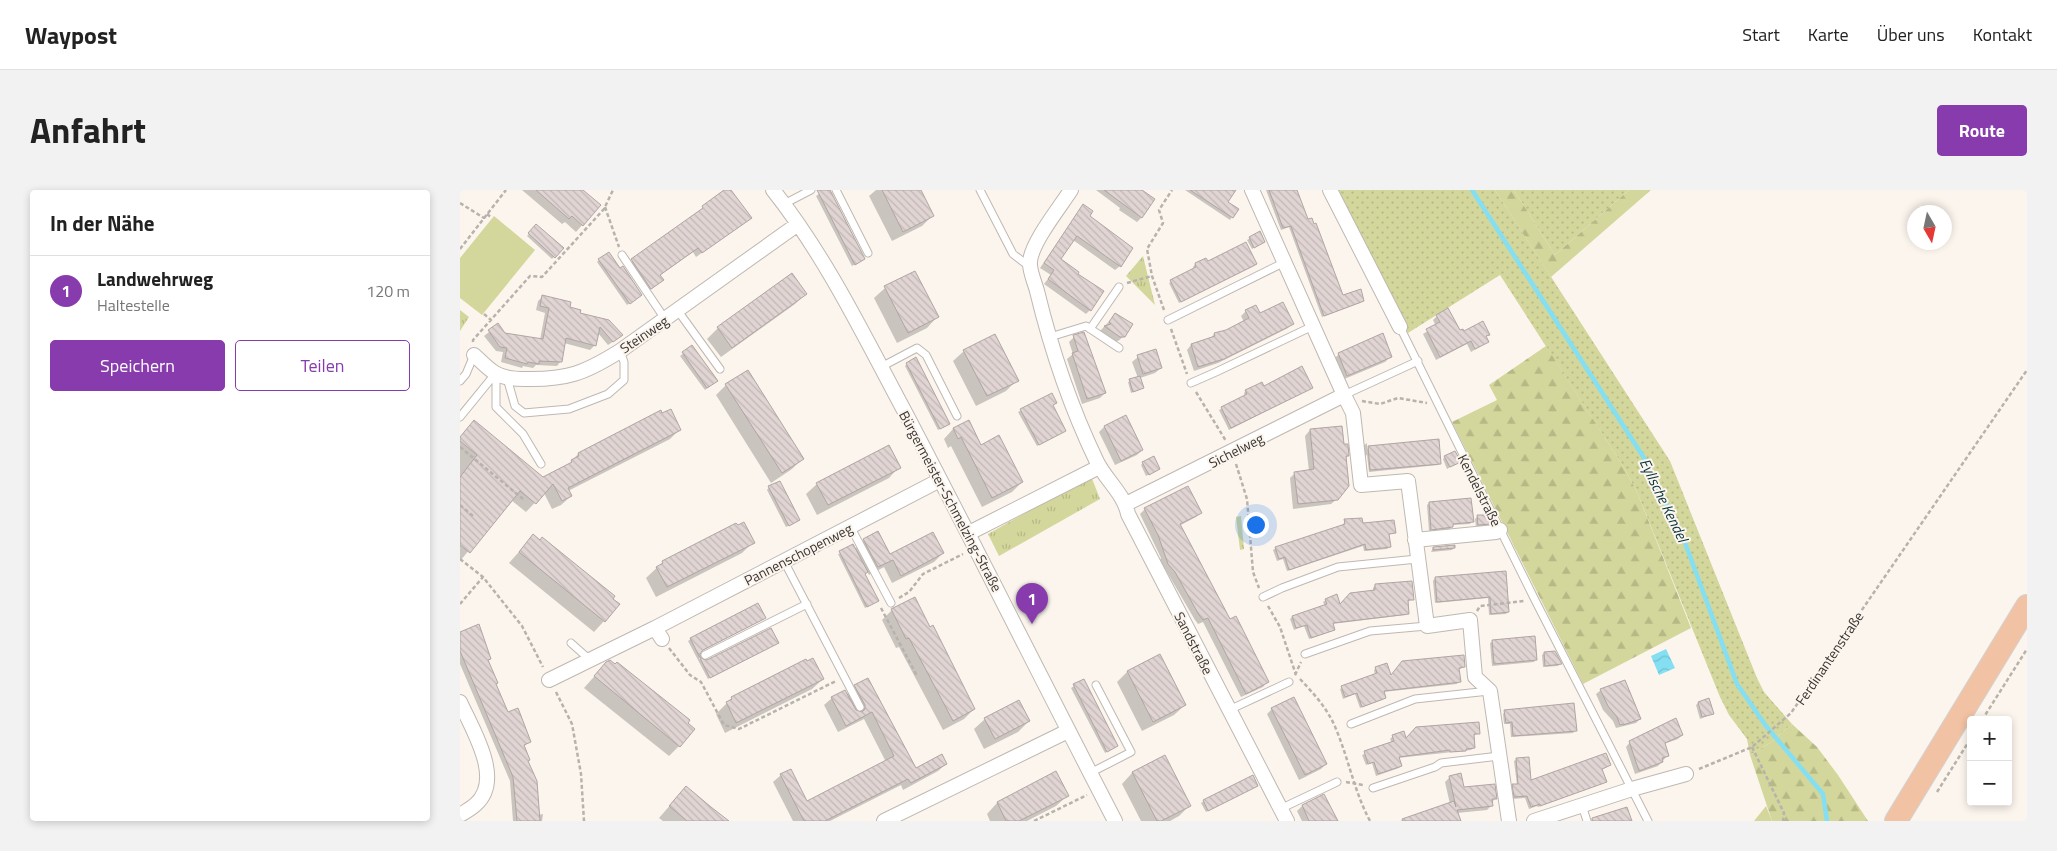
<!DOCTYPE html>
<html lang="de">
<head>
<meta charset="utf-8">
<style>
  :root { --surface:#fff; --page:#f2f2f2; --text:#222; --muted:#767676; --line:#e0e0e0; --accent:#873bac }
  body { margin:0; font-family:"Titillium Web",sans-serif; background:var(--page); color:var(--text) }
  .controls { position:absolute; right:15px; bottom:15px; display:grid; overflow:hidden; border-radius:5px; box-shadow:0 2px 8px #0003 }
  .controls button { width:45px; height:45px; display:grid; place-items:center; padding:0; border:0; border-bottom:1px solid var(--line); background:var(--surface); color:var(--text); font:25px sans-serif }
  .compass { position:absolute; left:1447px; top:15px; width:45px; height:45px; border-radius:50%; background:var(--surface); box-shadow:0 2px 8px #0003; rotate:171deg }
  .you { position:absolute; left:795px; top:334px; width:18px; height:18px; margin:-12px; border:4px solid #fff; border-radius:50%; background:#1a73e8; box-shadow:0 0 0 8px #1a73e833 }
  .badge { display:grid; place-items:center; width:32px; height:32px; border-radius:50%; background:var(--accent); color:#fff; font-size:16px; font-weight:700 }
  .pin { position:absolute; translate:-50% -41px; filter:drop-shadow(0 1px 2px #0008) }
  .pin::after { content:''; position:absolute; top:26px; width:18px; height:15px; background:inherit; clip-path:polygon(0 0,100% 0,50% 100%) }
  .list { margin:0; padding:0; list-style:none }
  h2 { display:flex; justify-content:space-between; align-items:center; height:65px; margin:0; padding:0 20px; font-size:21px }
  h2 small { font-size:16px; font-weight:400; color:var(--muted) }
  .list li { display:grid; grid-template-columns:32px 1fr auto; gap:15px; align-items:center; box-sizing:border-box; height:70px; padding:0 20px; border-top:1px solid var(--line) }
  .list b { display:block; font-size:19px; white-space:nowrap }
  .list p { margin:0; font-size:16px; white-space:nowrap; color:var(--muted) }
  .list em { font-size:16px; font-style:normal; color:var(--muted) }
  .actions { display:flex; gap:10px; padding:15px 20px }
  .actions a { flex:1; padding:11px 0; border:1px solid var(--accent); border-radius:5px; text-align:center; font-size:18px; color:var(--accent) }
  .actions .main { background:var(--accent); color:#fff }
  .map { position:relative; flex:none; width:1567px; height:631px; overflow:hidden; border-radius:5px }
  header { display:flex; align-items:center; gap:30px; box-sizing:border-box; height:70px; padding:0 25px; background:var(--surface); border-bottom:1px solid var(--line) }
  header strong { font-size:24px }
  nav { display:flex; gap:28px; margin-inline-start:auto; font-size:18px }
  .intro { display:flex; align-items:center; justify-content:space-between; box-sizing:border-box; height:120px; padding:0 30px }
  h1 { margin:0; font-size:35px }
  .button { padding:12px 22px; border-radius:5px; background:var(--accent); color:#fff; font-size:18px; font-weight:700 }
  main { display:flex; gap:30px; padding:0 30px }
  aside { flex:1; background:var(--surface); border-radius:5px; box-shadow:0 2px 8px #0003 }
  .map>svg:first-child { display:block }
</style>
</head>
<body>
<header>
<strong>Waypost</strong>
<nav><a>Start</a><a>Karte</a><a>Über uns</a><a>Kontakt</a></nav>
</header>
<div class="intro"><h1>Anfahrt</h1><a class="button">Route</a></div>
<main>
<aside>
<h2>In der Nähe<small></small></h2>
<ul class="list">
<li><span class="badge">1</span><div><b>Landwehrweg</b><p>Haltestelle</p></div><em>120 m</em></li>
</ul>
<div class="actions"><a class="main">Speichern</a><a>Teilen</a></div>
</aside>
<div class="map">
<svg width="1567" height="631" viewBox="0 0 1567 631">
  <defs>
    <pattern id="grass-dots" width="8" height="8" patternUnits="userSpaceOnUse" patternTransform="scale(1.25)"><rect width="8" height="8" fill="#d3d79b"/><path d="M2 2h.1M6 6h.1" fill="none" stroke="#b6b986" stroke-width="1.8" stroke-linecap="round"/></pattern>
    <pattern id="forest-firs" width="22" height="20" patternUnits="userSpaceOnUse" patternTransform="scale(1.25)"><rect width="22" height="20" fill="#d3d79b"/><path d="M5 1l3.5 6h-7zM16 11l3.5 6h-7z" fill="#b6b986"/></pattern>
    <pattern id="park-tufts" width="24" height="20" patternUnits="userSpaceOnUse" patternTransform="scale(1.25)"><rect width="24" height="20" fill="#d3d79b"/><path d="M3 7l-1-3M5 7V3M7 7l1-3M15 17l-1-3M17 17v-4M19 17l1-3" fill="none" stroke="#b6b986"/></pattern>
    <pattern id="water-waves" width="16" height="10" patternUnits="userSpaceOnUse" patternTransform="scale(1.25)"><rect width="16" height="10" fill="#84dff3"/><path d="M0 5q4-4 8 0t8 0" fill="none" stroke="#73c0d1"/></pattern>
    <pattern id="building-back-hatch" width="6" height="6" patternUnits="userSpaceOnUse" patternTransform="scale(1.25)"><rect width="6" height="6" fill="#e0d5d3"/><path d="M-1 5l2 2M0 0l6 6M5-1l2 2" fill="none" stroke="#c1b7b6"/></pattern>
  </defs>
  <rect width="100%" height="100%" fill="#fcf5ee"/>
  <!-- grass -->
  <path fill="url(#grass-dots)" d="M876 0H1035L1210 271 1297 488 1304 502 1332 534 1310 553 1290 565 1287 549 1269 525 1260 507 1177 302 1163 276 1040 85 948 143Z
    M1054 0H1169L1095 65Z"/>
  <!-- forest -->
  <path fill="url(#forest-firs)" d="M1035 0H1054L1095 65 1169 0H1191L1091 87Z
    M1086 156 1163 276 1177 302 1231 438 1123 494 992 232 1037 210 1029 195Z
    M1332 534 1357 557 1378 585 1408 631H1312L1290 565 1310 553Z"/>
  <!-- park -->
  <path fill="url(#park-tufts)" d="M683 66 695 115 666 86Z
    M0 120 9 127 0 141Z
    M631 286 640 309 539 366 528 344Z
    M781 326 784 359 780 360 776 327Z"/>
  <!-- garden -->
  <path fill="#d3d79b" d="M34 26 75 60 22 125 0 108V68Z
    M1306 616 1312 631H1294Z"/>
  <!-- water -->
  <path fill="url(#water-waves)" d="M1206 459 1215 478 1199 485 1191 466Z"/>
  <!-- shadow -->
  <path fill="#0003" d="M62 0H121L139 16 116 42 105 32 102 34Z
    M267 0H270L286 32 236 67 233 62 199 86 197 95 186 103 167 75Z
    M365 0H368L401 71 392 76 356 6Z
    M416 0H460L473 25 462 36 432 51 409 6Z
    M636 0H681L682 27 677 32 659 20 660 18Z
    M725 0H772L766 12 777 19 770 30Z
    M806 0H836L847 31 882 107 902 111 900 113 862 127 829 37 821 40Z
    M623 16 660 76 655 80 613 50 599 70 630 120 626 124 584 94 591 85 580 78Z
    M76 36 102 58 92 69 67 46Z
    M799 43 804 52 792 59 787 50Z
    M139 70 179 107 167 115 137 72Z
    M747 73 794 76 719 113 709 93 734 79 733 77 735 74Z
    M455 82 477 127 467 138 437 153 414 108 425 98Z
    M345 104 335 114 261 167 247 149 258 138Z
    M83 106 119 124 148 131 157 149 148 155 138 143 135 155 130 160 104 153 101 171 97 176 76 175 73 178 63 176 62 178 41 172 43 162 36 161 24 146 38 135 44 144 80 150 85 123 76 120 78 111Z
    M786 121 832 133 828 138 758 173 734 181 727 160 731 155 750 149 754 144 767 141 784 132 781 126Z
    M656 124 664 146 658 151H655L640 141Z
    M977 126 999 142 1028 145 1025 147 1028 152 1011 162 1007 154 976 170 963 144 976 136 973 130Z
    M614 147 645 203 640 208 622 214 607 169 613 164 609 152Z
    M232 157 254 193 245 200 220 166Z
    M504 161 557 190 546 201 516 216 493 171Z
    M879 164 931 166 925 172 882 190 874 169Z
    M678 167 701 178 695 183 680 188 683 198 671 203 668 192 678 188 672 172Z
    M447 174 486 236 478 240 445 176Z
    M266 195 342 269 332 279 311 293 256 205Z
    M803 197 852 198 769 240 759 220 785 206 784 203 786 201Z
    M591 205 596 213 592 216 602 243 577 256 558 222Z
    M666 226 682 260 677 265 655 275 639 242 644 237Z
    M508 232 521 256 562 292 552 302 522 317 491 256 488 258 484 249 493 239Z
    M219 240 210 249 108 301 111 306 101 315 92 319 84 303 66 322 51 310 0 371V247L83 289 109 274 118 264Z
    M850 240 883 255 888 266 885 269 877 309 871 314 833 319 830 288 835 283 849 281 845 246Z
    M907 253V259L909 257 980 273 978 275 909 282 907 265 905 266 903 256Z
    M985 267 999 272 987 279 983 269Z
    M683 273 699 279 686 286 681 275Z
    M439 277 429 288 357 325 346 304 357 294Z
    M309 297 336 332 326 337 307 300Z
    M969 313 1012 331 1010 334 992 335 990 339 969 341 967 315Z
    M685 319 740 323 736 327 719 336 770 431 807 492 803 497 781 507 743 432 738 434 735 430 700 370 701 368 680 324Z
    M1017 327 1030 333 1028 335 1016 337 1015 329Z
    M885 330 934 343 928 345 930 357 927 359 904 361 903 356 827 381 823 369 817 371 813 360 816 358 883 335Z
    M276 335 293 352 282 363 196 407 186 388 203 372Z
    M73 346 144 431 134 442 49 373Z
    M404 350 429 366 483 363 474 372 432 393 424 377 409 385 407 381 405 384 417 411 405 418 378 364 395 359Z
    M973 358H994L992 360 971 362Z
    M1044 382 1048 422 1046 424 1029 425 1028 408 975 413 973 391 975 388Z
    M915 395 953 409 947 412 948 423 946 425 872 434 874 439 872 441 849 449 844 436 834 440 830 429 832 427 865 416 863 412 866 410 879 417 913 402V398Z
    M432 420 514 519 504 529 483 540 439 457 436 458 422 430Z
    M305 428 240 462 239 469 248 471 317 453 248 489 228 451 231 449Z
    M0 443 30 469 27 472 47 524 69 552 63 557 78 625 83 624 82 631H53L50 591 0 474Z
    M1033 451 1076 469 1074 472 1032 476 1030 453Z
    M1084 463 1100 474 1098 476 1083 477 1082 465Z
    M346 473 363 489 352 499 265 543 256 524 272 508Z
    M1004 477 998 480 999 491 997 494 923 502 925 507 922 510 900 518 895 504 883 509 880 499 915 485 914 480 916 478 931 487Z
    M140 480 219 556 209 566 124 498Z
    M667 482 725 515 714 525 682 541 657 492Z
    M623 490 657 556 645 563 611 498Z
    M395 496 455 579 486 574 478 581 443 600 441 595 370 631H333L313 592 321 585 346 612 426 572 404 529 378 542 364 515 372 508 386 505Z
    M1141 500 1173 509 1180 529 1176 533 1156 538 1153 531 1143 520 1136 504Z
    M1238 513 1252 524 1240 529 1236 515Z
    M812 519 866 574 861 579 839 590 807 524Z
    M1045 521 1115 541 1113 543 1051 547 1050 534H1044L1043 524Z
    M525 529 569 531 558 542 524 559 514 539Z
    M1019 543 1013 546 1014 558 1011 560 938 568 941 576 939 578 916 586 912 573 906 575 902 565 932 553 930 549 933 546 946 550Z
    M1222 545 1218 549 1204 554 1208 565 1198 576 1175 584 1166 557 1170 552Z
    M704 567 729 616 719 626 710 631H681L662 594 672 583Z
    M1057 569 1070 591 1147 577 1141 580 1145 591 1078 617 1077 616 1069 619 1065 608 1052 609 1051 598 1057 595 1054 571Z
    M596 583 607 606 596 616 567 631H530L527 624 537 613Z
    M990 587 1003 598 1036 608 1031 613V616L1027 620 997 623 1000 631H940L990 614 985 592Z
    M797 596 746 622 741 613 744 611Z
    M226 597 267 631H203L199 628Z
    M864 605 877 631H842L837 621 842 616Z"/>
  <g fill="none" stroke-linecap="round" stroke-linejoin="round">
    <!-- stream -->
    <path stroke="#84dff3" stroke-width="4.5" d="M1012 0 1184 268 1224 350 1277 494 1306 536 1363 604 1367 631"/>
  </g>
  <!-- building -->
  <path fill="url(#building-back-hatch)" stroke="#b0a5a3" d="M76 0H123L141 15 123 36 112 26 109 29Z
    M264 0H271L292 28 242 63 238 58 200 85 204 90 191 99 171 69 243 18 242 16Z
    M357 0H370L405 69 395 75Z
    M422 0H461L474 26 443 42Z
    M644 0H682L695 9 682 28Z
    M730 0H776L768 12 779 19 773 28Z
    M809 0H837L848 29 852 28 854 34 856 33 883 105 901 99 904 111 864 126 831 36 823 38Z
    M623 14 633 21 630 26 673 58 661 77 617 46 601 69 619 82 618 84 644 101 631 121 588 89 594 80 584 73Z
    M76 34 104 58 95 68 68 43Z
    M800 41 805 52 794 58 789 47Z
    M786 52 797 74 721 112 710 90 736 77 735 73 746 68 748 71Z
    M149 62 160 78 163 76 182 105 170 114 138 69Z
    M455 81 479 127 448 143 424 96Z
    M332 83 347 104 272 158 257 137Z
    M82 105 111 112 110 117 121 120 120 123 149 130 163 145 153 152 140 137 136 156 106 148 102 172 79 171V174L68 172 67 174 45 168 47 158 40 157 28 140 38 133 45 143 83 149 89 118 80 116Z
    M823 112 834 134 764 169 738 177 731 154 755 146 754 143 766 140 789 128 785 120 796 115 800 123Z
    M988 118 1000 140 1003 139 1004 141 1023 131 1030 145 1026 146 1029 152 1015 159 1011 151 980 167 966 139 980 132 976 125Z
    M655 123 673 134 665 147H660L644 136 651 134 649 132Z
    M624 142 646 203 627 209 612 163 618 161 613 145Z
    M923 143 932 167 887 186 878 163Z
    M535 144 559 191 527 206 503 160Z
    M232 155 258 191 247 198 222 162Z
    M696 159 702 178 683 184 677 165Z
    M456 167 490 234 480 239 446 173Z
    M842 176 853 198 771 238 761 217 787 204 785 200 796 195 802 192 804 196Z
    M288 180 344 269 322 283 265 194Z
    M680 186 684 198 673 202 669 189Z
    M592 203 597 213 593 215 606 241 579 255 560 219Z
    M211 219 221 240 108 298 112 306 102 311 93 294 76 314 60 301 10 363 0 355V287L17 265 0 251V247L14 230 83 287 112 272 111 270 119 266 118 263 201 220 202 223Z
    M666 225 683 260 661 271 644 236Z
    M509 230 521 255 539 245 563 292 532 308 501 247 498 249 493 238Z
    M882 236 884 254H888L889 266H886L889 296 878 310 838 314 834 282 854 279 850 239Z
    M979 249 981 274 910 280 908 256Z
    M429 255 441 278 368 315 356 293Z
    M995 261 1001 272 990 277 984 266Z
    M694 266 700 279 689 285 682 272Z
    M320 291 340 330 329 336 308 296Z
    M728 296 742 323 720 334 770 429 776 426 809 492 786 504 748 428 743 430 739 425 715 382 708 374 698 345 684 318Z
    M1011 308 1014 332 993 334V337L971 340 969 312Z
    M1017 325H1027L1031 334 1018 335Z
    M902 328 903 333 934 330 936 343 929 344 931 357 906 360 905 354 829 380 825 367 819 369 815 357 885 334 884 329Z
    M284 332 295 353 207 397 196 377 203 373 202 371 276 333 278 335Z
    M418 341 430 364 473 342 484 363 441 386 433 370 418 377 403 349Z
    M73 344 80 350 82 347 155 406 153 409 160 414 145 432 59 362Z
    M393 354 408 382 405 384 419 411 407 417 379 361Z
    M995 355V358L973 360V357Z
    M1046 381 1049 422 1031 424 1030 407 977 412 975 387Z
    M952 391 954 410H948L949 424 873 433 875 440 851 448 847 435 836 438 832 426 867 414 865 409 877 404 880 414 890 403 915 400V394Z
    M455 407 470 437 473 435 515 519 493 531 449 448 446 449 431 419Z
    M298 413 306 428 243 460 240 464 241 468 247 470 311 438 319 453 250 488 230 448Z
    M19 434 31 469 28 470 38 493 36 494 48 522 58 518 71 552 64 555 70 570 68 571 77 591 80 631H57L53 587 0 461V442Z
    M1075 446 1077 470 1034 474 1032 450Z
    M1095 461 1102 474 1085 476 1084 462Z
    M700 464 726 515 693 532 667 481Z
    M1004 465 1005 477 999 478 1001 492 924 501 926 508 902 517 897 503 885 507 881 496 917 483 915 477 927 473 931 485 942 471Z
    M353 468 364 489 276 533 266 512 272 509 271 507 346 469 347 471Z
    M150 470 155 474 157 472 230 530 228 533 235 539 220 557 134 486 146 472Z
    M408 488 456 578 482 564 487 574 451 593 448 589 365 631H344L320 584 331 579 347 611 434 566 412 522 386 536 371 507 385 500 396 520 402 522 405 519V515L394 495Z
    M624 489 658 556 647 562 613 494Z
    M1165 490 1181 529 1163 535V534L1160 535 1157 527 1148 516 1140 499Z
    M834 507 867 574 845 585 811 518Z
    M1249 508 1254 524 1242 527 1238 512Z
    M559 510 570 531 535 549 524 528Z
    M1114 513 1117 541 1053 546 1052 532 1046 533 1044 520Z
    M1216 528 1223 545 1205 553 1209 566 1202 568 1203 572 1179 581 1169 551Z
    M1019 532 1020 544H1014L1015 558 1006 559V561L990 562V560L939 567 942 576 918 584 914 572 908 574 904 561 934 551 932 545 944 541 946 548 956 537Z
    M1146 563 1151 575 1142 579 1147 592 1080 616V614L1071 617 1067 606 1054 607 1052 594H1058L1056 568 1069 567 1071 590Z
    M705 565 731 616 701 631H697L672 582Z
    M596 581 609 606 559 631H546L537 612Z
    M1001 583 1004 597 1035 594 1037 609H1032L1033 616 997 620 1001 631H943L942 629 994 611 996 617 989 586Z
    M793 585 798 596 748 621 743 610Z
    M226 596 251 617 269 631H227L209 616Z
    M864 604 878 631H849L842 615Z
    M1167 617 1172 631H1132V628Z"/>
  <g fill="none" stroke-linecap="round" stroke-linejoin="round">
    <!-- service casing -->
    <g stroke="#bfb8b1" stroke-width="9">
      <path id="service" d="M376 0 408 63
        M520 0 553 64 570 77
        M324 14 351 0
        M162 65 205 129
        M218 121 260 179
        M708 130 825 72
        M940 137 1075 410 1188 631
        M630 139 659 97
        M590 147 626 136 659 158
        M421 177 457 158 466 165 497 226
        M36 184V217L63 244 81 274
        M47 188 55 216 64 223 109 219 148 204 164 190V172L160 161
        M0 191 6 184 14 165
        M731 193 756 182 853 136
        M884 205 958 171
        M0 227 35 184
        M390 336 431 413
        M324 371 400 517
        M803 407 822 398 878 377 957 369
        M111 453 129 469
        M845 464 910 441 967 436
        M245 465 347 414
        M769 520 829 492
        M891 534 955 509 1029 501
        M630 583 671 562 636 495
        M913 598 975 577 981 573 1039 566
        M1122 615 1127 631
        M820 619 877 592"/>
    </g>
    <!-- minor casing -->
    <g stroke="#bfb8b1" stroke-width="16">
      <path id="minor" d="M313 0C367 68 405 148 446 224 517 359 585 496 655 631
        M611 0C600 17 571 53 570 72 569 80 575 93 577 101 591 159 611 218 637 272 646 290 664 304 668 324L827 631
        M792 0 884 205
        M870 0 940 137
        M14 165C21 171 27 178 35 183 43 188 55 189 65 189 107 190 125 183 160 161L338 34
        M666 314 884 205 893 223 901 295 948 291 967 436 1010 430 1015 487 1030 501 1049 631
        M509 343 639 277
        M955 350 1036 342 1040 340
        M202 449 195 438 480 290
        M89 490 195 438
        M0 512C12 539 44 589 16 614 12 618 5 622 0 625
        M424 631 608 541
        M1074 631 1172 599 1226 584"/>
    </g>
    <!-- primary casing -->
    <g stroke="#d3d3d2" stroke-width="24">
      <path id="primary" d="M1436 631 1567 416"/>
    </g>
    <!-- path -->
    <path stroke="#b8b2ac" stroke-width="2.5" stroke-dasharray="4 2.5" stroke-linecap="butt" d="M0 13 24 28
      M145 17 159 57
      M27 24 32 28
      M0 59 46 0
      M667 93 692 86
      M704 120 692 86 687 59 703 33 699 20 712 0
      M24 124 31 130
      M711 139 727 184
      M13 152V150L70 86 82 87 144 19 153 0
      M736 202 766 251
      M902 211 920 214 938 208 967 213
      M0 257 63 309
      M776 274 787 309 793 382 799 398
      M0 315 14 327
      M0 369 23 387 62 436 83 477
      M439 408 449 402 463 384 503 364
      M0 414 23 387
      M808 416 820 437 836 485
      M421 418 457 486
      M1017 421 1020 416 1064 411
      M209 458 230 485 241 492 264 535 279 539 376 491
      M835 485 841 472
      M840 489C854 504 868 519 876 539 889 570 894 601 910 631
      M96 502 112 534 121 584 124 631
      M1522 530 1567 459
      M1292 557 1324 623 1323 631
      M1239 579 1292 557 1331 523 1567 180
      M886 592 903 595
      M1477 602 1511 548
      M574 631 627 605"/>
    <!-- service -->
    <use href="#service" stroke="#fff" stroke-width="7"/>
    <!-- minor -->
    <use href="#minor" stroke="#fff" stroke-width="14"/>
    <!-- primary -->
    <use href="#primary" stroke="#f1c2a4" stroke-width="22"/>
  </g>
  <g text-anchor="middle" dominant-baseline="central" stroke-width="4" stroke-linejoin="round" paint-order="stroke">
    <!-- street labels -->
    <g font-size="14" fill="#393633" stroke="#fcf5ee">
      <text transform="translate(184 144) rotate(-34)">Steinweg</text>
      <text transform="translate(776 260) rotate(-27)">Sichelweg</text>
      <text transform="translate(1020 300) rotate(63)">Kendelstraße</text>
      <text transform="translate(491 311) rotate(62)">Bürgermeister-Schmelzing-Straße</text>
      <text transform="translate(338 364) rotate(-27)">Pannenschopenweg</text>
      <text transform="translate(734 453) rotate(63)">Sandstraße</text>
      <text transform="translate(1369 468) rotate(-56)">Ferdinantenstraße</text>
    </g>
    <!-- water labels -->
    <g font-size="15" font-style="italic" fill="#05323b" stroke="#fcf5ee">
      <text transform="translate(1204 310) rotate(64)">Eyllsche Kendel</text>
    </g>
  </g>
</svg>
<div class="controls">
<button>+</button>
<button>−</button>
</div>
<svg class="compass" viewBox="-18 -18 36 36"><path d="M0-13l5 13h-10z" fill="#e53935"/><path d="M0 13l5-13h-10z" fill="#767676"/></svg>
<div class="you"></div>
<div class="pin badge" style="left:572px;top:434px">1</div>
</div>
</main>
</body>
</html>
